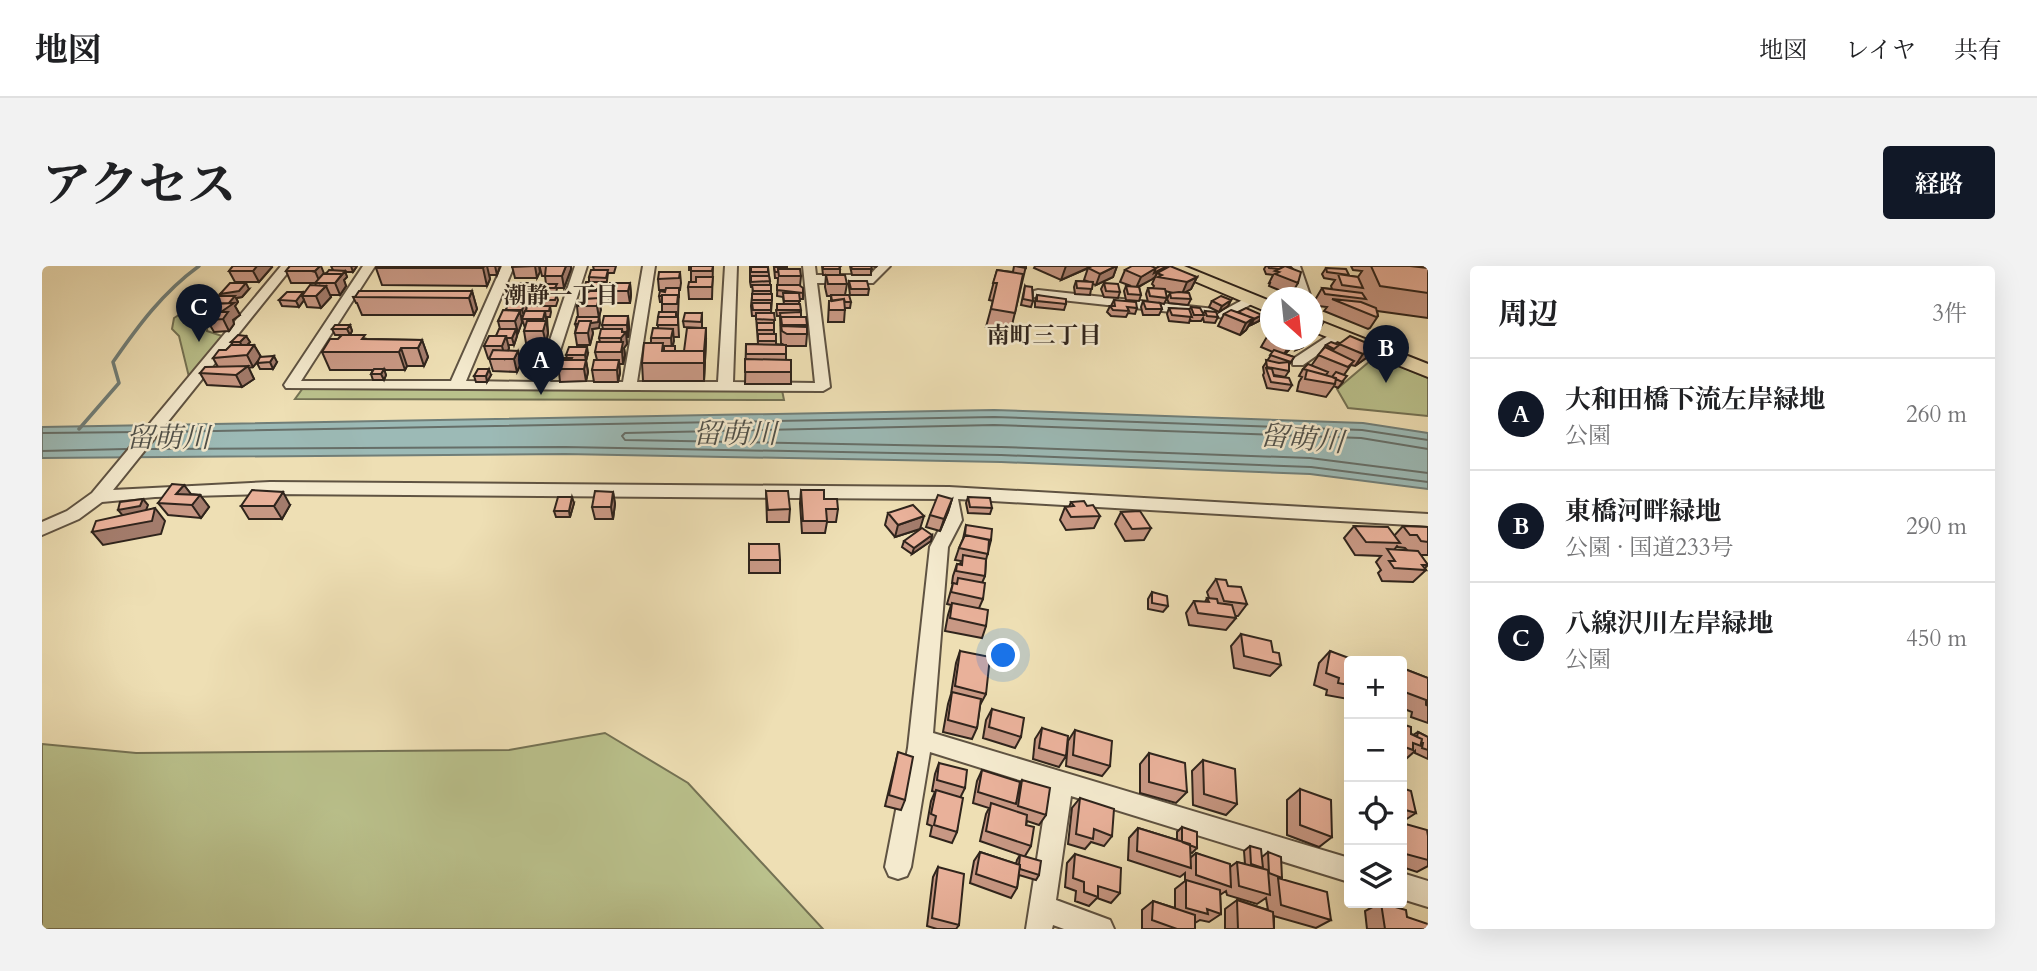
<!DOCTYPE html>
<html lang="ja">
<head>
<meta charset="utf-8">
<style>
  :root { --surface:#fff; --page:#f2f2f2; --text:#202124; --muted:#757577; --line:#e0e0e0; --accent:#111827 }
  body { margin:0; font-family:Cardo,"Noto Serif JP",serif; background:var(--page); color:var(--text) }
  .controls { position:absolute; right:21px; bottom:21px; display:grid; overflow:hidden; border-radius:7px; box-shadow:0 7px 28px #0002 }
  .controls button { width:63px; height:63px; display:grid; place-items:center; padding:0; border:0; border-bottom:2px solid var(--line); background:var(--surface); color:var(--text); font:35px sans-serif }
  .compass { position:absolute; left:1218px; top:21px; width:63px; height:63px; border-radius:50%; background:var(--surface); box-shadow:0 7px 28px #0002; rotate:153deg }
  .you { position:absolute; left:962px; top:390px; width:24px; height:24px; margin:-18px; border:5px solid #fff; border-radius:50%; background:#1a73e8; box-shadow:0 0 0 10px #1a73e833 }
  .badge { display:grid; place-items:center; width:46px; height:46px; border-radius:50%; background:var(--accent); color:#fff; font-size:23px; font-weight:700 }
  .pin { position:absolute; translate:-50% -58px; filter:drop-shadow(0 2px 4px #0008) }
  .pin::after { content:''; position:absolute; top:37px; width:24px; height:21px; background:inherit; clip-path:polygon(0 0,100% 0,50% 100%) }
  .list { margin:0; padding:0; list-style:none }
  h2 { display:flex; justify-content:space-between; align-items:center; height:91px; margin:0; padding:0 28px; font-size:30px }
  h2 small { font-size:23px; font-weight:400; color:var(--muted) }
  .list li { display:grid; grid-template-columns:46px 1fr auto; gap:21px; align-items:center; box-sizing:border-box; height:112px; padding:0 28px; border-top:2px solid var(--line) }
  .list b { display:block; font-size:26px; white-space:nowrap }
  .list p { margin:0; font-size:23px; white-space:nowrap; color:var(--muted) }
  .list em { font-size:23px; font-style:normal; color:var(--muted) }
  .icon { flex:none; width:38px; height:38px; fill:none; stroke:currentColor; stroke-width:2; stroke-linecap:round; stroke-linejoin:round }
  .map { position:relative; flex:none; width:1386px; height:663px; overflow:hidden; border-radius:7px }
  header { display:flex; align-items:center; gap:42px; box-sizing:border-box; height:98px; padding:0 35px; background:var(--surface); border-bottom:2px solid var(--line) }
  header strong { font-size:33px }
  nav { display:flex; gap:38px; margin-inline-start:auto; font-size:24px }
  .intro { display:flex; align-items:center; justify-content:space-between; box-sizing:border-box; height:168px; padding:0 42px }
  h1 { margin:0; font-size:49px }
  .button { padding:18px 32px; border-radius:7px; background:var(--accent); color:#fff; font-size:24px; font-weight:700 }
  main { display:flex; gap:42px; padding:0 42px }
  aside { flex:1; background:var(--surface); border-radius:7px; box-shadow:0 7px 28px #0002 }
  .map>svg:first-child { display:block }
</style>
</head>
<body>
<header>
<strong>地図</strong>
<nav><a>地図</a><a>レイヤ</a><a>共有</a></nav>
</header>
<div class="intro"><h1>アクセス</h1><a class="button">経路</a></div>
<main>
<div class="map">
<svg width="1386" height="663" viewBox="0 0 1386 663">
  <rect width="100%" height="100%" fill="#eedfb4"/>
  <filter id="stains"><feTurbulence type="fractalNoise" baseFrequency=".00286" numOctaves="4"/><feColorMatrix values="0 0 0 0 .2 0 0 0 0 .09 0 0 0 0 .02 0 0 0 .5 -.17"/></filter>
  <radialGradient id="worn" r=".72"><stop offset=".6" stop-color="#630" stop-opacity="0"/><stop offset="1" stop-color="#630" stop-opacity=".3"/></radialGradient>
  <!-- green -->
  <path fill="#bac18c" stroke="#747254" stroke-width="2" d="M166 37 165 65 183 71 147 111 137 70 130 63 132 52 148 42Z
    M1334 90 1386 112V150L1306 142 1295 123Z
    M261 122 740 124 742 134 253 133Z
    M563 467 646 517 781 663H0V478L94 487 467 484Z"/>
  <!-- water -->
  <path fill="#9cbab6" stroke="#707e78" stroke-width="2" d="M952 144 1321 157 1386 167V223L1268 208 959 196 523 188 0 192V161Z"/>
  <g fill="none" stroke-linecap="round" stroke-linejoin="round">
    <!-- shore -->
    <path stroke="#666f69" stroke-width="2" d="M120 166 952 151 1320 164 1386 174
      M0 167 98 166
      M106 183 523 181 959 189 1269 201 1386 216
      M1386 183 1319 172 952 159 583 167 580 170 583 174 959 181 1268 192 1386 207
      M0 185 84 183"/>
    <!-- stream -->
    <path stroke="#707e78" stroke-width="3.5" d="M37 163 77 117 71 96C96 60 121 26 157 0"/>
    <!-- minor casing -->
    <g stroke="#5f5342" stroke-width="4">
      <path id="minor" d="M239 0H251L71 224 228 216 907 221 1386 248V260L916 233 920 254 906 281 891 467 1307 592V616L1029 530 1014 634 1068 654 1072 663H1022L1011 659 1010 663H984L1006 523 888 486 869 601 865 610 856 613 847 610 843 601 866 482 888 281 902 254 899 233 228 228 113 231 60 236 37 253 0 269V256L25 245 50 227Z
        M321 0H333L259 115H409L460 0H472L424 115 494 116 533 0H545L508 116H581L601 0H613L595 116H676L683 0H695L691 116 773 117 761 0H773L774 9H828L836 0H848L831 17H775L788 121 781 125 244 122 242 119Z
        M1246 0H1258L1269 32H1256Z
        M996 24 1182 44 1206 31 1217 34 1184 52 992 31V25Z
        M1292 66 1304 69 1261 99H1251V93Z
        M1360 607 1386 615V641L1360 633Z"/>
    </g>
    <!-- highway casing -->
    <g stroke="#2f241c" stroke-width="4">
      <path id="highway" d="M1117 0H1142L1228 35V47Z
        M1270 52 1386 98V111L1270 65Z"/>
    </g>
    <!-- minor -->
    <use href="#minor" fill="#f4eace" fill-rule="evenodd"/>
    <!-- highway -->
    <use href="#highway" fill="#eedfb4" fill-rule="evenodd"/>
  </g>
  <!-- wall -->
  <path fill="#c89884" stroke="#2f241c" stroke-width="2" fill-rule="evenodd" d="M191 0H229L230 1 217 16H193L187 5Z
    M248 0 282 8 291 4 289 0H315L311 6H303L305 11 302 14 304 20 298 29H288L289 31 279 42 265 41 262 34 257 41 240 40 237 34 262 28 274 20 273 17H249L244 5Z
    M335 0H458L455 9H447L448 13 445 20 340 19 334 2Z
    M470 0H529V3L522 22H515L514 28 516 34 514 40H508L509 46 508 51H505L506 67 504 77H484L482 65 483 62 480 53 481 50H479L480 56 476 67H474L475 70 472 79H466L467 82 466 85 479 97 475 106 451 105 447 92H446L442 80 454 70 458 63 456 55 470 35 471 30 469 24 494 23 492 28H500L499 22 504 18 503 10H500L498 2 495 12H473ZM488 30H490L489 34 490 40 485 41 484 39H486L488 32Z
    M551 0H574L572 7H566L563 29H562L560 40H558L557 62 550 63 551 67 548 79H535L533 67 536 51 535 40 543 33 542 23 547 16V11L552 4Z
    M647 0H671L670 33H647L646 21 649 16V4H647Z
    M708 0H724V1H726L730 34 729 47H732V68H734V78L742 79 739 77 738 50H735L734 44 742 38 741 31 735 30 736 12H733L732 1 745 3 759 10 758 20 761 27V33H757V38L759 51H764L765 68 764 80H744V94L749 106V118H703L704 78H716L714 50H710L709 40 711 21H709L708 16Z
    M780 0H799L798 1V9H781Z
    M808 0H835L834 1 829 0V9H810Z
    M972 0H984L966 76 949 73 952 62 944 61 951 35 947 34 955 4 971 6Z
    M993 0H1075L1071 11 1054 19 1050 18 1048 29 1033 28 1032 21 1034 15 1047 16 1042 14 1046 2 1049 1 1019 14 992 2Z
    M1224 0H1248L1251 3 1256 17 1249 29 1227 20 1228 17H1227L1231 9 1224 8 1222 3Z
    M1309 0H1385L1384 2H1386V52L1335 45 1336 50 1328 62 1326 63 1282 45 1285 41 1276 40 1273 34 1280 22 1290 23 1289 20 1293 14 1282 12 1280 8 1284 2 1306 10 1316 11 1320 5 1311 4Z
    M1125 2 1155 11 1149 23 1142 27 1149 33 1146 39 1127 37 1125 33 1128 27H1131L1123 25 1125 32 1122 38 1118 37 1120 43 1117 49H1101L1099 41 1101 35 1106 36 1104 28 1106 22H1111L1112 20 1110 18 1113 11 1097 21 1099 29 1097 35 1084 34 1082 25 1084 20H1089L1078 16 1083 4Z
    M638 6 639 17 638 24H637L636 50 637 71H631V80H633V85H642L664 74 662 115H601L600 97 609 77V72L616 62V51L620 46V36H618L617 30 623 24H617L616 13Z
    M784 9 805 18 803 29 809 36 808 42H803L802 56H786L787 35H789V30H785L783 21Z
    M807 15 827 23 826 29H808L807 21Z
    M588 17 589 29 588 37H567L566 25Z
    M1062 17 1078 26 1076 32 1062 31 1059 23Z
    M983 20 991 35 989 41 979 39Z
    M207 23 200 31 194 32 196 36 193 40 198 49 191 54 192 58 187 65 172 66 165 54 167 51 165 47 168 43 166 38 179 30Z
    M430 25 435 43 432 49H320L315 37H314L311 31Z
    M995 29 1024 38 1022 44 993 41V35Z
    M1072 34 1095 42 1093 48 1086 47 1084 51 1069 50 1065 46 1068 40H1069Z
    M1189 34 1186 40 1177 46 1167 41 1170 35Z
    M1149 41 1161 48 1163 45 1176 51 1173 57 1162 56 1161 52 1159 55H1149L1148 53 1147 57 1127 55 1125 48 1127 42 1147 44Z
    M1196 46 1220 49 1217 55 1209 59 1208 58 1204 64 1198 69 1176 60 1182 48Z
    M660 47V62L642 61 641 55Z
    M586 50 587 62 586 71H584L585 78 582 82 583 89 581 98H577L578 107 576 116H552L550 104 555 94 553 86 558 76 557 72 561 63 560 59Z
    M308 59 310 65 308 69 325 73 380 74 386 91 382 100H365L363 104H342L344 109 342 114H331L329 108 331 104H288L280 86 296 73 299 69H293L290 63Z
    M1228 67V74H1268L1263 77 1261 81 1254 84 1249 81 1243 88 1252 91 1247 99V105L1243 111 1232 109 1250 119 1246 125 1225 122 1221 109 1222 107 1221 101 1231 86 1219 81 1226 69Z
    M204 70 208 76 205 79H212L219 91 235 96 231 103H218L215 97 217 94 211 101 206 102 212 113 200 121 165 119 158 107 176 101 171 92 184 84 191 79 189 76Z
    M1297 78 1332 80 1324 92 1313 100 1309 99 1302 109 1301 116 1296 122 1292 120 1284 131 1255 125 1257 116 1260 111 1257 110 1261 103 1269 100 1284 79H1296Z
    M546 87 544 95 546 106 544 115 518 116 516 96 525 92 524 89Z
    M449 109 445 116H434L432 110Z
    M142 219 149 228 158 229 167 241 159 252 126 249 116 237Z
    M759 224 782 233 796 243 794 256H785L783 267H760L758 237Z
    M724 225 748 243 747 256H725Z
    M571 226 573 238 571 253H553L550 241Z
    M926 231 950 242 948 248 926 247 924 237Z
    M910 233 906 246 898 265 884 261 888 249Z
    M1029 236 1045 240 1058 250 1052 262 1024 264 1018 254 1023 241H1027Z
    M532 237 528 251H514L512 245Z
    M248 239 240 253H207L199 240Z
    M1079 246 1109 262 1102 274 1083 275 1073 258Z
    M846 247 878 263 853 271 843 259Z
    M924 259 949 274 944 294 943 310 940 317 941 333 937 342 944 360 940 372 903 365 906 349 909 339 905 338 911 317H910L911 310 915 298H918L919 295 913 294 917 282 921 273Z
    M1312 260 1352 270 1361 260 1386 261V289H1378L1386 299 1383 302 1384 304 1371 316 1340 315 1336 307 1339 304 1334 296 1339 290 1313 289 1302 272ZM1355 280 1356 281 1363 282 1365 284H1352Z
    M890 269 889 275 870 288 860 281 862 275Z
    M707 278 738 294V307H707Z
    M1174 313 1186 320 1205 338 1196 350H1193L1194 352 1184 364 1147 359 1144 347 1152 335 1163 336 1165 332H1167L1165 326Z
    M1110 326 1126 340 1121 346 1106 343V333Z
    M1199 368 1239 399 1228 410 1192 402 1189 380Z
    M918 385 944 428 938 439 935 462 930 473 901 466 906 438 909 428 914 397Z
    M1288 385 1307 395V432L1306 433 1284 429 1285 424 1272 419 1277 397Z
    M1360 402 1386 412V457L1369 451 1370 446 1360 442Z
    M950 443 979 471 973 482 941 472 944 454Z
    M1360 458 1369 468 1371 469 1376 466 1386 471V493L1373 487V485L1365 492 1362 491 1360 493Z
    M1000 462 1024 490 1017 501 991 493 993 473Z
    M1033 464 1068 500 1060 510 1024 500 1026 475Z
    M856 486 863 534 859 544 843 540Z
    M1107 487 1145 526 1134 537 1098 527V498Z
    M1161 494 1195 538 1184 549 1151 539 1150 505Z
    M897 497 923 522 918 532 915 566 910 577 888 570 890 560 885 558 889 535 893 526 890 525 893 508Z
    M940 504 977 518 980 514 1004 549 997 559 985 555 984 559 989 580 983 590 997 609 994 614 977 609 975 622 969 632 928 617 932 595 938 586 974 598 975 594 978 589 938 575 944 548 947 542 931 537 935 515Z
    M1360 522 1374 547 1360 556Z
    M1258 523 1290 571 1277 581 1245 569V534Z
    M1038 532 1070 570 1062 580 1049 576 1043 583 1026 578 1030 542Z
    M1360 557 1386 570V600L1375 606 1360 601Z
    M1140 561 1155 582 1150 587 1148 586V592L1154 587 1188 601 1195 596 1203 598 1202 585 1208 580 1220 591 1226 586 1240 612 1239 613 1289 654 1274 662 1232 650V663H1183V643L1195 634 1226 644 1224 632 1215 638 1185 629 1184 625 1178 629 1179 648 1167 656 1158 654 1153 657V663H1100V644L1111 635 1133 642V623L1143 615V607L1138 611 1086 594 1087 572 1096 562 1135 574V566Z
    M1033 588 1078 627 1069 637 1055 632 1047 640 1033 635 1034 625 1023 621 1025 597Z
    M896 601 917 659 914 663H895L885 660 891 611Z
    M1338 637H1339L1386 663H1325L1323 645Z"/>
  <!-- shaded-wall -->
  <path fill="#a37c6c" stroke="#2f241c" stroke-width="2" d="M215 0H229L230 1 217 16 211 5Z
    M278 0H279L283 10 278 17 273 5Z
    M309 0H315L311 6Z
    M442 0H445L448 13 445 20 441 2Z
    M453 0H458L455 9Z
    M493 0H497L498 6 495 12Z
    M524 0H529V3L522 22 520 10Z
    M1024 0H1050L1019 14Z
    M1074 0H1075L1071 11 1054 19 1058 8Z
    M1125 0 1115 7 1113 11 1109 14 1094 22 1099 11 1114 2Z
    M303 5 305 11 302 14 304 20 298 29 293 17Z
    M1155 11 1149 23 1140 28 1145 16Z
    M204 17 207 23 200 31 194 32 196 36 193 40 198 49 191 54 192 58 187 65 181 53 179 46 187 38 181 34 178 28Z
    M493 17 494 23 492 30 491 24Z
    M588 17 589 29 588 37 586 25Z
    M284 20 289 31 279 42 274 30Z
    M430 25 435 43 432 49 427 32Z
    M562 25V31L560 40 559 34Z
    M261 26 263 30H260L262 34 257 41 254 35Z
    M487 26 488 32 486 39 484 33Z
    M557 32 559 44 557 51 558 57 557 62 550 63 551 67 548 79 546 67 535 64 533 58 557 52 555 40Z
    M1189 34 1186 40 1177 46 1180 40Z
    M483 35 485 41 482 50 480 44Z
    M478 45 480 56 476 67 473 55Z
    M503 45 506 67 504 77 501 65 502 61 501 53Z
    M1220 49 1217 55 1209 59 1212 53Z
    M586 50 587 62 586 71 585 59Z
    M1211 52 1204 64 1198 69 1204 57Z
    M1281 57 1274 69 1270 71 1271 65Z
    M308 59 310 65 308 69 305 63Z
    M664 62V74L662 115V85Z
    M474 63 475 70 472 79 470 72Z
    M580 63 581 69 584 66 585 78 582 82 583 89 581 98 579 72Z
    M631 63 632 75 630 84 629 72Z
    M204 70 208 76 201 83 198 76Z
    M464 70 467 82 463 92 460 80Z
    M380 74 386 91 382 100 376 82Z
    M1254 74 1247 84 1241 90 1248 78Z
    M1264 75 1261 81 1254 84 1258 78Z
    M212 79 219 91 211 101 205 89Z
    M1332 80 1324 92 1313 100 1321 88Z
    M545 81 546 87 544 95 543 89Z
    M359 82 365 100 363 104 357 86Z
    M476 85 479 97 475 106 472 93Z
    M232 90 235 96 231 103 228 96Z
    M544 94 546 106 544 115 542 103Z
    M577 94 578 107 576 116 575 104Z
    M206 100 212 113 200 121 194 109Z
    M342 103 344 109 342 114 339 108Z
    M447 103 449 109 445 116 444 110Z
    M142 219 151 231 134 228Z
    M241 226 248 239 240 253 232 240Z
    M571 226 573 238 571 253 569 241Z
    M158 229 167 241 159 252 150 239Z
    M530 231 532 237 528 251 527 245Z
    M101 233 106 239 103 247 81 250 76 244Z
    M910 233 906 246 898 265 902 253Z
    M113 242 123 255 119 268 61 279 50 266Z
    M882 250 878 263 853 271 856 259Z
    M890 269 889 275 870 288 872 282Z"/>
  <!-- building -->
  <path fill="#e9b19a" stroke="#2f241c" stroke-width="2" d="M191 0H215L211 5H187Z
    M248 0H278L273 5H244Z
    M335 0H442L441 2H334Z
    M470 0H493L470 1Z
    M504 0H524L520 10H503Z
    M649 0H671L670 5H649Z
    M781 0H797L798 3H781Z
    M809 0H829L830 3H810Z
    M973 0H984V2Z
    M1050 0H1074L1058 8 1046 2Z
    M1090 0H1109L1114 2 1099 11 1083 4Z
    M1118 0H1125L1112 7 1114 2Z
    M1128 0 1155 11 1145 16 1116 11 1120 9 1115 7Z
    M1226 0H1243L1237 3 1227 2Z
    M1243 0 1259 6 1256 17 1233 8 1237 6 1233 5Z
    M1329 0H1368L1386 2V27L1338 20Z
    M709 1H726V6H709Z
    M732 1H745V3H736V6H733Z
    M1284 2 1304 3 1307 9 1285 6Z
    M736 3H758L759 10H737Z
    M287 4 303 5 298 11 300 8H284Z
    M549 4H566L564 12 547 11Z
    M955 4 981 8 973 47 949 43 955 17H951Z
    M617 6H638L637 12 616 13Z
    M281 8H300L293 17H273Z
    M1296 8 1316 11 1321 22 1300 19Z
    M784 9H803L805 18H786Z
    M709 10H727L728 15 709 16Z
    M654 11H671L670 21H646L647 16H654Z
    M807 15H825L827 23H809Z
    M1034 15 1051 16 1050 23 1035 22Z
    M544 16H564L563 23H542Z
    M188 17H204L197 25 178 28Z
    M472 17H493L491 24H469Z
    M568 17H588L586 25H566Z
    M1062 17 1076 18 1078 26 1064 25Z
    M500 18H515L513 22H499Z
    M268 19 284 20 274 30H260Z
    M710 19H729V25H711Z
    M735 19H757L761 22V27L735 24Z
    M983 20 990 21 991 35 981 33Z
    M1084 20 1097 21 1099 29 1086 28Z
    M624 22H637V30L636 29H620V30H617L618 25 623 26Z
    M1106 22 1123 23 1125 32 1108 30Z
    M1280 22 1320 27 1324 33 1283 28Z
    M317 25H430L427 32 313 31Z
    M548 25H562L559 34H557V32L544 33 542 28Z
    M245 26H261L254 35 237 34Z
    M473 26H487L484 33H470Z
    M1137 26 1147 27 1149 33 1129 32 1128 27Z
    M741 27H757L758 35H742Z
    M491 28H515L513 34H489Z
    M710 28H730V34H710Z
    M620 29H636L635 38H620Z
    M789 29H807L809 36H803L802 33 790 35Z
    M995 29 1024 33V38L995 35Z
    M172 30H193L187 37 166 38Z
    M1179 30 1189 34 1180 40 1170 35Z
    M557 32 555 40H535L536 35 540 33Z
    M802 33 803 44H787V35Z
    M1290 33 1319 36 1334 42 1336 50 1334 51Z
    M1072 34 1094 36 1095 42 1085 41 1087 45 1071 44 1068 40H1073Z
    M467 35H483L480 44H464Z
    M1101 35 1118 37 1120 43H1104Z
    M192 37 179 46H186L181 53 165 54 171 47H165L172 38Z
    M710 37H729V44H711Z
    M735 38H758L759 44H735Z
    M485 40H508L507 45H484Z
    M1149 41 1158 42 1162 49H1152Z
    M1127 42 1147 43 1150 51 1130 49Z
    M1204 42 1220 49 1212 53 1196 46Z
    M461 44 478 45 473 55H456Z
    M1189 44 1211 52 1204 57 1182 48Z
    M483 45H503L501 53H480Z
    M1163 45 1174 46 1176 51 1165 50Z
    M617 46H634V51H616Z
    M759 46V51H739V54L738 47Z
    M643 47H660L659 56 641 55Z
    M714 47H732L733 54 714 53Z
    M562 50H586L585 59H560Z
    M535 51H557L556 56 549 57V55H537L536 58H533Z
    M616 51H636V59H615Z
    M739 51H764L765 59H740Z
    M1270 53 1281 57 1271 65H1270Z
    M485 55H504L501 65H482Z
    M537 55H549L546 67H533Z
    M715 57H732V64H715Z
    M293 59H308L305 63H290Z
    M739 60 765 61V68H745L740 65Z
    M952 60 969 62 968 70 951 67Z
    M611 62 631 63 629 72H609Z
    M645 62H664L662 85H642Z
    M457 63H474L470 72H465L464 70H454Z
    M559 63H580V66H584L579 72H557Z
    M716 68H734V75H716Z
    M196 69 204 70 198 76H189Z
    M300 69H323L320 73 380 74 376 82H359L357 86H280L288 73H296Z
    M447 70H464L460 80H442Z
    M1308 70 1332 80 1321 88 1297 78Z
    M1237 74H1253L1248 78Z
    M1254 74H1262L1264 75 1258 78 1252 75Z
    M555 76H581L579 86H553Z
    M1289 76 1297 79 1292 83 1284 79Z
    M602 77H621L620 85H662V97H600Z
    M704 78 744 79V88H704Z
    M189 79H212L205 89 171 92 177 84H184Z
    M622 80H633V85H622Z
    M527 81H545L543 89H524Z
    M1283 81 1312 95 1306 101 1276 89Z
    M451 84 476 85 472 93H447Z
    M1232 84 1252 91 1249 96 1228 89Z
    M232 90 228 96 215 97 218 91Z
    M517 92H530L529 94H518V96H516Z
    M703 93 749 94V106H703Z
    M518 94H544L542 103H516Z
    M552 94H577L575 104H550Z
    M1224 94 1237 97 1247 96V105L1225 101Z
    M1266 98 1286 106 1284 109 1261 103Z
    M206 100 194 109 158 107 163 101Z
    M1224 102 1230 103 1232 110 1247 112 1250 119 1229 116Z
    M332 103H342L339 108H329Z
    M436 103H447L444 110H432Z
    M1265 104 1294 112 1293 118 1263 113Z
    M1294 106 1305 110 1300 116 1290 111Z
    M130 218 142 219 134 228 158 229 150 239 116 237Z
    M210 224 241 226 232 240H199Z
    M759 224H782V233H795L796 243H784L785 255H761Z
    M553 225 571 226 569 241H550Z
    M724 225H746L748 243 726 244Z
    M896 229 910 233 902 253 888 249Z
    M516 231H530L527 245H512Z
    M926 231 948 232 950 242 928 241Z
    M101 233 98 240 76 244 78 236Z
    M1042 235 1045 240 1051 239 1058 250 1029 251 1023 241 1032 240 1029 236Z
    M871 239 882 250 856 259 846 247Z
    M113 242 110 255 50 266 54 255Z
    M1098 245 1109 262 1090 263 1079 246Z
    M924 259 950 263 949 274 923 269Z
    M1312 260 1346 261 1358 277 1324 276Z
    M1361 260 1386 261V276L1379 275 1375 269H1368Z
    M880 262 890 269 872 282 862 275Z
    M923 269 947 274 946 288 917 282Z
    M707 278H737L738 294H707Z
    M1345 283 1376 285 1386 299H1380L1384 304 1352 302 1347 295H1353Z
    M921 289 944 293 943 310 914 305 915 298 920 299Z
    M916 312 943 317 941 333 909 326 911 317 915 318Z
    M1174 313 1184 314 1186 320 1199 321 1205 338 1182 335Z
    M1110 326 1125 330 1126 340 1110 337Z
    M1165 332 1175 333 1176 337 1190 339 1194 352 1156 347 1152 335 1167 336Z
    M910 337 946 344 944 360 908 352Z
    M1199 368 1229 375 1231 386 1237 387 1239 399 1202 390Z
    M918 385 948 391 944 428 913 420Z
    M1288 385 1315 395H1307V419L1296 417 1297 412 1284 407Z
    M1360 402 1386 412V440L1384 439V434L1360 425Z
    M910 426 939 433 935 462 906 454Z
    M950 443 982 452 979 471 947 461Z
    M1360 458 1369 461V468L1380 473 1379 480 1371 477V484L1360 480Z
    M1000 462 1026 470 1024 490 997 482Z
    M1033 464 1070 475 1068 500 1031 489Z
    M1376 466 1386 471V484L1380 482 1381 477H1379L1380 473 1375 471Z
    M856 486 871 491 863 534 847 529Z
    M1107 487 1143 497 1145 526 1107 516Z
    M1161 494 1193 503 1195 538 1162 528Z
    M897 497 925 504 923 522 895 514Z
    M940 504 978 516 974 538 936 526Z
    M980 514 1008 522 1004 549 976 540Z
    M1360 522 1369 525 1374 547 1360 543Z
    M1258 523 1289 534 1290 571 1258 559Z
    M894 524 921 532 915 566 892 559 894 550 889 548Z
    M1038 532 1072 543 1070 570 1052 563 1051 573 1034 568Z
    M949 537 985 549 984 559 992 561 989 580 944 565Z
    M1360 557 1385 564 1386 570V594L1360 587Z
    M1140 561 1155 566V582L1140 576Z
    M1096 562 1148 578 1149 602 1095 585Z
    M1208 580 1219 583 1221 602 1209 598Z
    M938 586 978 599 975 622 934 608Z
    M1226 586 1239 591 1240 612 1227 607Z
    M1154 587 1188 598 1189 621 1154 609Z
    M1033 588 1079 602 1078 627 1056 620V631L1042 626V616L1031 612Z
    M978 589 999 595 997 609 978 603V599H977Z
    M1195 596 1226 604 1228 629 1197 620Z
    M896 601 922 608 917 659 890 652Z
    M1236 612 1285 626 1289 654 1239 639Z
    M1144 614 1178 624 1179 648 1165 643 1166 648 1144 642Z
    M1195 634 1231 646 1232 663H1196Z
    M1111 635 1153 649V663H1135L1110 654Z
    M1339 637 1364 644 1365 651 1386 658V663H1343Z"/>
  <g text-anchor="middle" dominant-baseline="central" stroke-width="5" stroke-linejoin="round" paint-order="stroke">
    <!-- far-neighbourhood labels -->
    <g font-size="23" font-weight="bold" fill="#2f241c" stroke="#f4eace">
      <text x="519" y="29">潮静一丁目</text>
      <text x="1002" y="69">南町三丁目</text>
    </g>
    <!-- water labels -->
    <g font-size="28" font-style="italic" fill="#50514a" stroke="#f4eace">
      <text x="693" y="168">留萌川</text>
      <text x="126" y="172">留萌川</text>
      <text transform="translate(1260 173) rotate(5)">留萌川</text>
    </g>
  </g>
  <rect width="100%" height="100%" filter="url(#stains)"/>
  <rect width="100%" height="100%" fill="url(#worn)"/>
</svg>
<div class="controls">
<button>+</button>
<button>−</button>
<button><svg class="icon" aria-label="locate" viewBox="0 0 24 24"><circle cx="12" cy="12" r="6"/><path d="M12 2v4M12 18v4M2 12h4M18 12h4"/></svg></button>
<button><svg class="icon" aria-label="layers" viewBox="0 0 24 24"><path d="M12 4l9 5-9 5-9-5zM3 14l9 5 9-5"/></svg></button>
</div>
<svg class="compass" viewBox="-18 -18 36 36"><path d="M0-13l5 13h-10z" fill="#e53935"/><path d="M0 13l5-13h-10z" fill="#757577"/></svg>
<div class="you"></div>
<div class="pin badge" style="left:499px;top:129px">A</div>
<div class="pin badge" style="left:1344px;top:117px">B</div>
<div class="pin badge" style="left:157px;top:76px">C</div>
</div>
<aside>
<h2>周辺<small>3件</small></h2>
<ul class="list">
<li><span class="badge">A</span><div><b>大和田橋下流左岸緑地</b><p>公園</p></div><em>260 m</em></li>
<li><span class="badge">B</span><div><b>東橋河畔緑地</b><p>公園 · 国道233号</p></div><em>290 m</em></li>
<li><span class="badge">C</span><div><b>八線沢川左岸緑地</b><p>公園</p></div><em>450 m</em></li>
</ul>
</aside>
</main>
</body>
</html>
